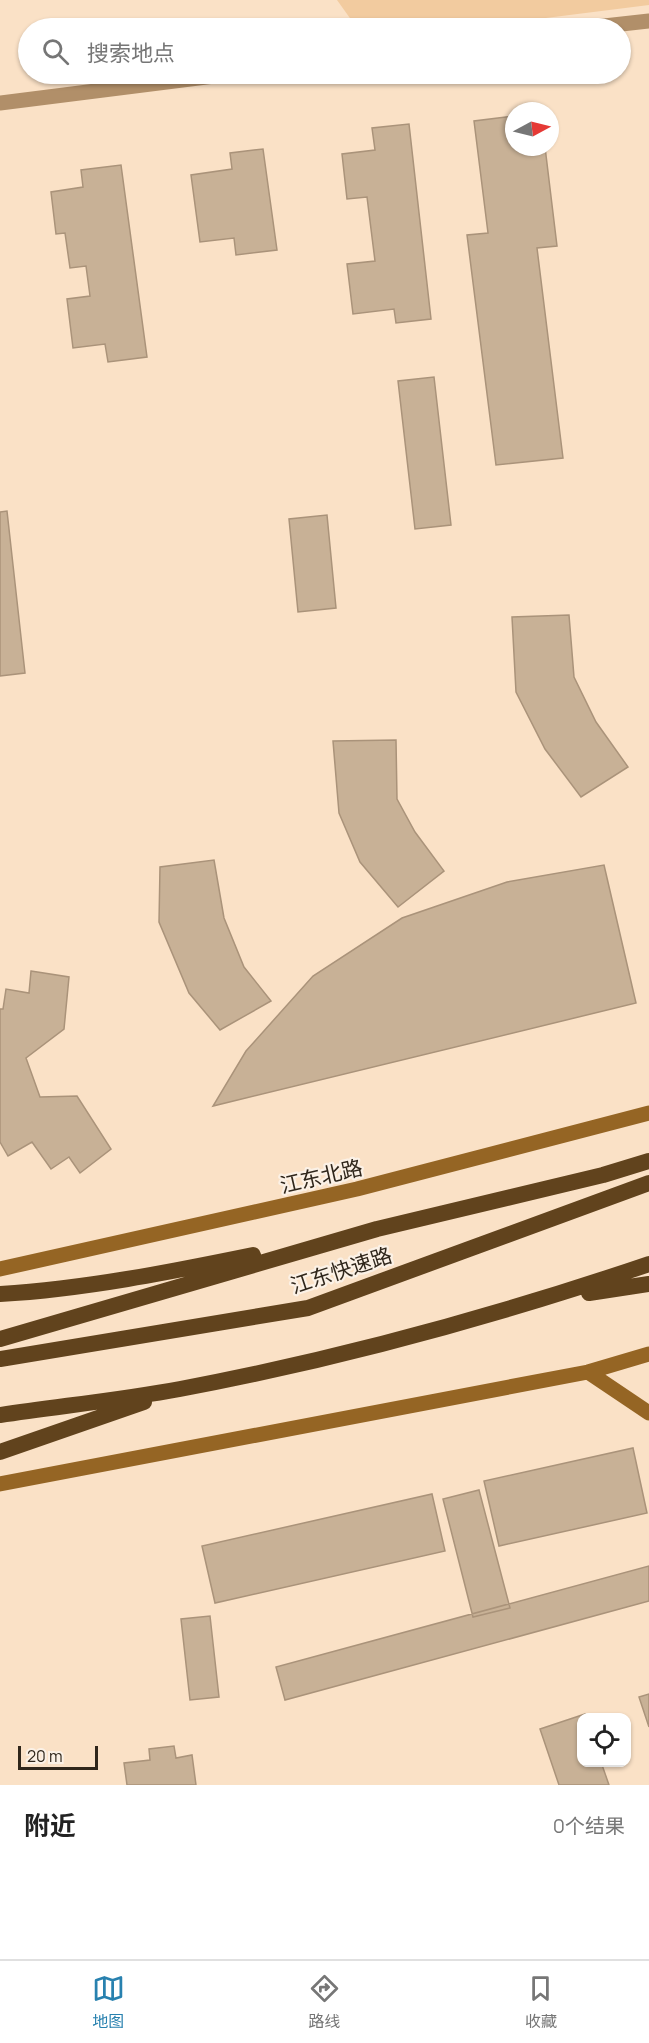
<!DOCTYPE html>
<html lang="zh">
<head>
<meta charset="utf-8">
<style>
  :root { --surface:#fff; --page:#f6f6f6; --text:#222; --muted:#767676; --line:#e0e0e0; --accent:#2881af }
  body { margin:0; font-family:Manrope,"Noto Sans SC",sans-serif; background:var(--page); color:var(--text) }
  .controls { position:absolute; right:18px; bottom:18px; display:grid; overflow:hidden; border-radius:12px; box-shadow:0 2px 4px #0004 }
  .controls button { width:54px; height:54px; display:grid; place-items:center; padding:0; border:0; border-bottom:2px solid var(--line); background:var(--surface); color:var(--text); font:30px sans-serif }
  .compass { position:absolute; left:505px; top:102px; width:54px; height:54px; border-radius:50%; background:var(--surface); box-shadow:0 2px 4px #0004; rotate:83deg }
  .scale { position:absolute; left:18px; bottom:15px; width:80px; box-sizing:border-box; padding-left:6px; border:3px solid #2f261b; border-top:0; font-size:16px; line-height:21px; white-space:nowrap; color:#2f261b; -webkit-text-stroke:4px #fbf1e6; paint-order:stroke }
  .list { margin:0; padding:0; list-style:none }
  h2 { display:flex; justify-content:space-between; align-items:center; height:78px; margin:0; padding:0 24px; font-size:26px }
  h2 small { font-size:20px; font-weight:400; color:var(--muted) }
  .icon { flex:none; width:33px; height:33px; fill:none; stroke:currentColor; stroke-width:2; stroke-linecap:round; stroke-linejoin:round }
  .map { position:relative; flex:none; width:649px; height:1785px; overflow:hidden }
  .search { position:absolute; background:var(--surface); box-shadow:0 2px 4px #0004; left:18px; right:18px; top:18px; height:66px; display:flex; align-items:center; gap:15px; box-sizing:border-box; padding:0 21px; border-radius:33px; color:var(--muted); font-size:22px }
  .sheet { height:174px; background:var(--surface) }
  nav { display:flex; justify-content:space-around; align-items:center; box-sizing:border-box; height:84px; border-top:2px solid var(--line); background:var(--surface); font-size:16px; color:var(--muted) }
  nav a { display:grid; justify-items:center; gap:3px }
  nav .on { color:var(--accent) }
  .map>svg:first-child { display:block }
</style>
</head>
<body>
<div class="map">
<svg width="649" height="1785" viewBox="0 0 649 1785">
  <rect width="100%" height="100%" fill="#fae1c6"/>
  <!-- green -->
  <path fill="#f2cb9f" d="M337 0H649V5L465 28H357Z"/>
  <!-- building -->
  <path fill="#c8b196" stroke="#aa937a" stroke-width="1.5" d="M514 116V147H545L557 246 537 248 563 458 496 465 467 235 488 233 474 121Z
    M409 124 431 319 396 323 394 309 353 314 347 264 375 261 367 197 347 199 342 154 375 150 372 128Z
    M263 149 277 250 236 255 234 238 200 242 191 175 232 169 230 153Z
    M121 165 147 357 108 362 105 344 73 348 67 299 90 296 86 266 70 268 65 233 56 234 51 192 83 187 81 170Z
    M434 377 451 525 415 529 398 381Z
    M7 511 25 673 0 676V512Z
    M327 515 336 608 298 612 289 519Z
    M569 615 574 677 596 722 628 767 581 797 545 749 516 692 512 617Z
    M396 740 397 799 415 832 444 871 398 907 360 862 339 813 333 741Z
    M214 860 224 918 244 967 271 1001 220 1030 189 993 159 922 160 867Z
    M604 865 636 1003 213 1106 246 1051 313 976 402 918 507 882Z
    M31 971 69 977 64 1029 26 1058 40 1097 77 1096 111 1149 80 1173 69 1157 51 1169 32 1142 8 1156 0 1142V1009H3L6 989 29 993Z
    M633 1448 647 1513 499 1546 484 1481Z
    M479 1490 510 1608 473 1617 443 1499Z
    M432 1494 445 1551 215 1603 202 1546Z
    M649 1566V1601L285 1700 276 1667Z
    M210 1616 219 1697 190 1700 181 1619Z
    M649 1694V1727L639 1697Z
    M585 1714 586 1718H582V1762H601L609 1785H559L540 1729Z
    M174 1746 176 1758 192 1755 196 1785H127L124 1763 150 1760 149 1749Z"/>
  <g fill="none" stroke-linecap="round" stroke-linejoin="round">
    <!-- tertiary -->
    <path stroke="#b18f69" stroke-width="15" d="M586 28 649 21
      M0 103 230 74"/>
    <!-- secondary -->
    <path stroke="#956524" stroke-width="15" d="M0 1269 357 1189 649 1113
      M588 1372 649 1413
      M0 1484 588 1372 649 1354"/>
    <!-- trunk -->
    <path stroke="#61431d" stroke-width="16" d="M589 1293 649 1284
      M0 1294C85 1289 170 1272 253 1255
      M0 1339 377 1229 603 1175 649 1161
      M0 1359 308 1308 649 1183
      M0 1415C60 1406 121 1400 180 1389 339 1359 496 1316 649 1264
      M0 1452 144 1402"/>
  </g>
  <g text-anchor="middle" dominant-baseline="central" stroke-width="4.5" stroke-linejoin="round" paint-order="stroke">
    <!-- street labels -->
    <g font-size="21" fill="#2f261b" stroke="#fbf1e6">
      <text transform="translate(321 1176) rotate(-13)">江东北路</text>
      <text transform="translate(341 1270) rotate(-18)">江东快速路</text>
    </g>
  </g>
</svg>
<div class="controls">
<button><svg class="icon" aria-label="locate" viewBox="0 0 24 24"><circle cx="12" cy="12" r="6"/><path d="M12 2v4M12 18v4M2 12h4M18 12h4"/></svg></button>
</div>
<svg class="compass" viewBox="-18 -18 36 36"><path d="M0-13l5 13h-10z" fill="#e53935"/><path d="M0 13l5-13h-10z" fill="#767676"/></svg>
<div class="scale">20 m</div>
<div class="search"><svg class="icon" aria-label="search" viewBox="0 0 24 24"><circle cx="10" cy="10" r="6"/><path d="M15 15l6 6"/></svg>搜索地点</div>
</div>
<section class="sheet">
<h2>附近<small>0个结果</small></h2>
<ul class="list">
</ul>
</section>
<nav>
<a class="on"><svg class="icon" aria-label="map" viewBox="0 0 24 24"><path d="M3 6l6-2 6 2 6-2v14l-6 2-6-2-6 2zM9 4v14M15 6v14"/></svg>地图</a>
<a><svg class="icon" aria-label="directions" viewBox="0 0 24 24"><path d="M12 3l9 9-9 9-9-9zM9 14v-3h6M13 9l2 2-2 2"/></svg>路线</a>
<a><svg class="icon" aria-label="saved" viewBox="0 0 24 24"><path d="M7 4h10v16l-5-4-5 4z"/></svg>收藏</a>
</nav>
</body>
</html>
